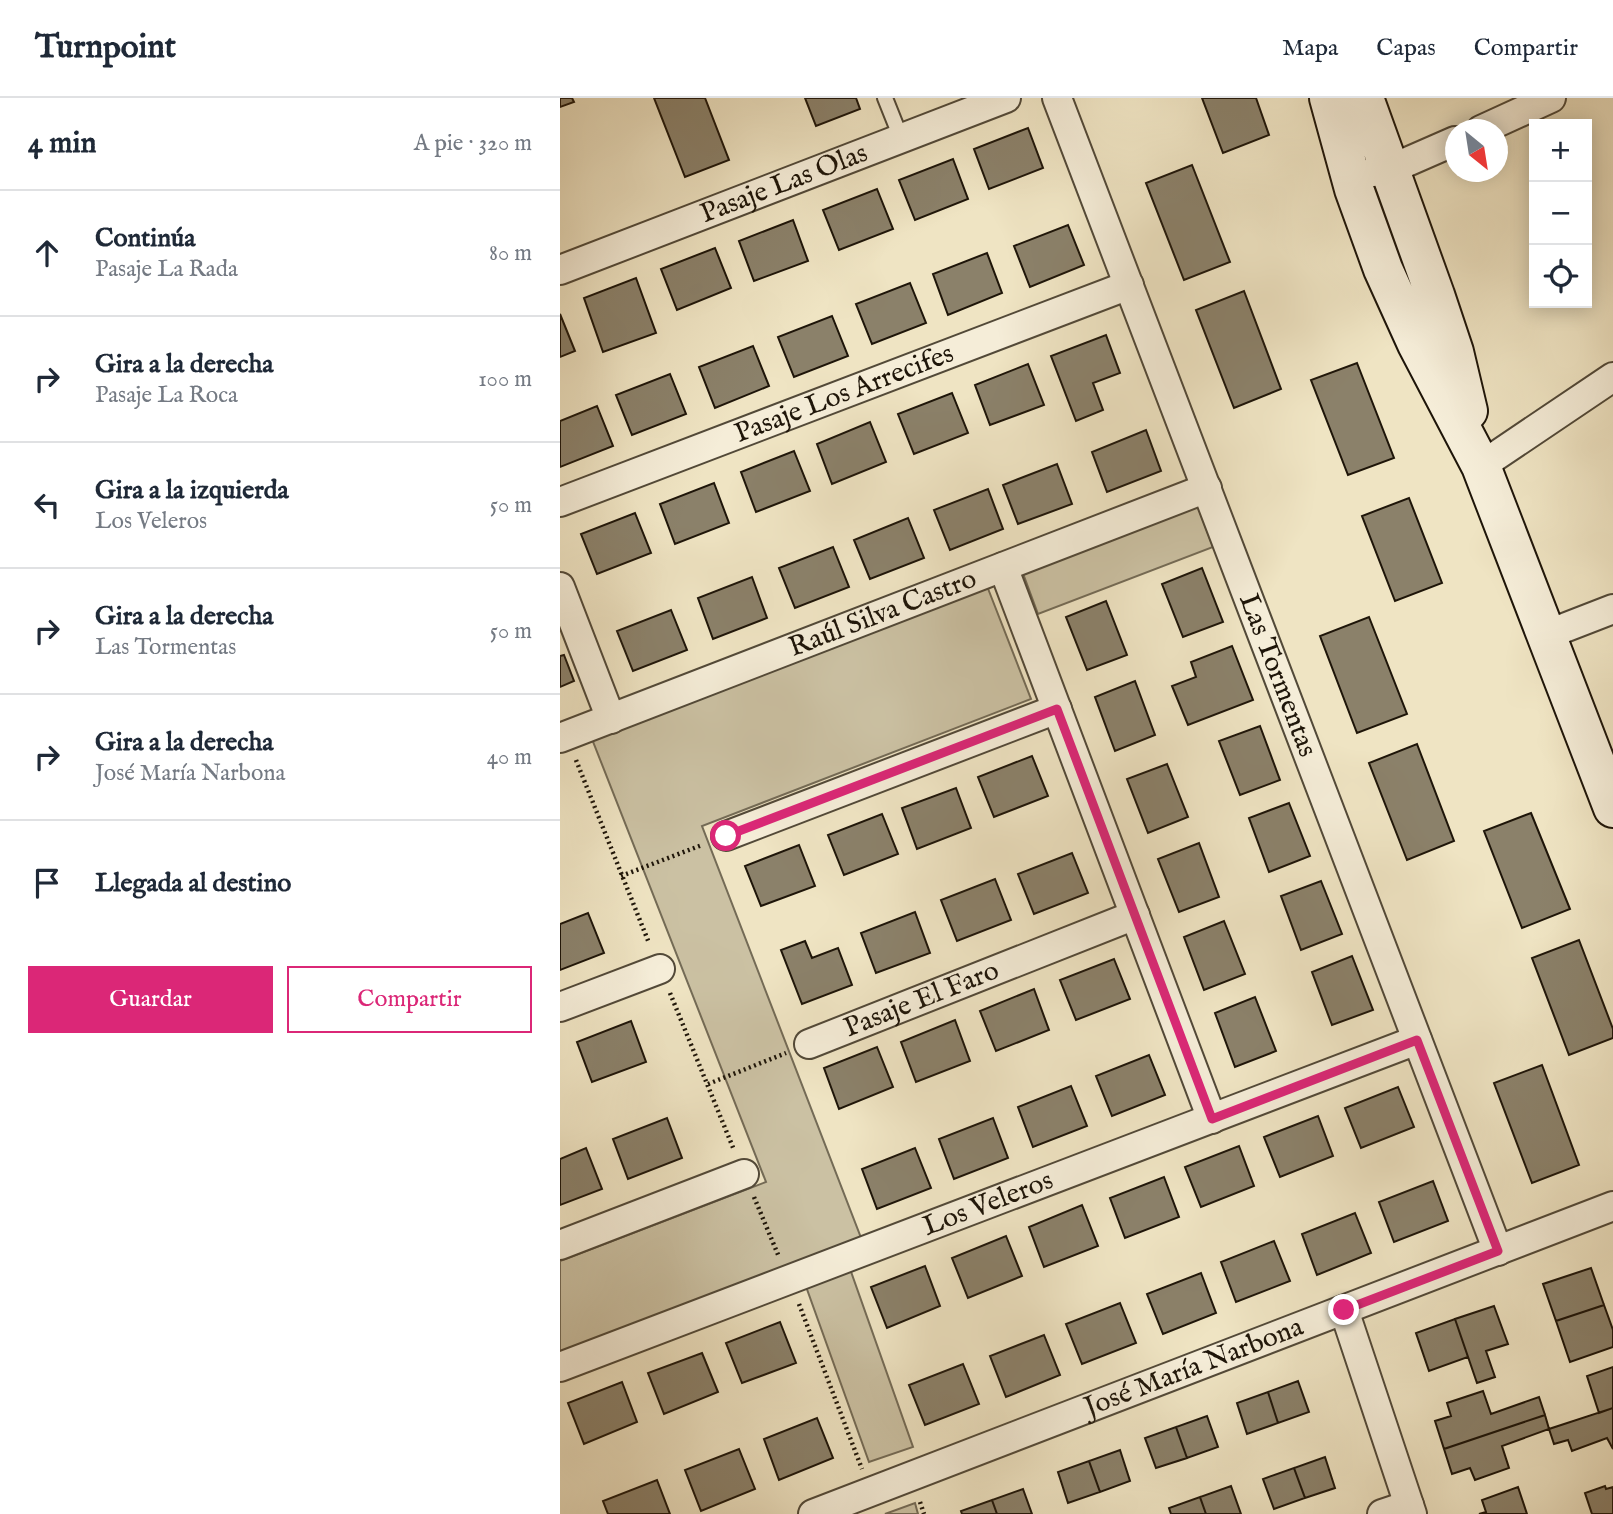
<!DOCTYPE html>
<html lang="es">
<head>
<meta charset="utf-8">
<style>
  :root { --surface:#fff; --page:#f6f6f7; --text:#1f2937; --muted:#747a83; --line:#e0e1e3; --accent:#db2777 }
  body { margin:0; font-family:"IM FELL English",serif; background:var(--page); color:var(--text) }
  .controls { position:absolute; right:21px; top:21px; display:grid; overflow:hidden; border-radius:0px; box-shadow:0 4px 18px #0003 }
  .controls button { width:63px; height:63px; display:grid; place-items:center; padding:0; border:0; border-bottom:2px solid var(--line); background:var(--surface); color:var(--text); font:35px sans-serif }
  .compass { position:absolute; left:885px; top:21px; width:63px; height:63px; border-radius:50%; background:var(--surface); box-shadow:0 4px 18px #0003; rotate:150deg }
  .stop { position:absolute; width:21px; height:21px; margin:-16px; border:5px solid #db2777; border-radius:50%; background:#fff }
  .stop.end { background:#db2777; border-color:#fff; box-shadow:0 2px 7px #0008 }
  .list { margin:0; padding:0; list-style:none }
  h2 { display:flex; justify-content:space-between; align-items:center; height:91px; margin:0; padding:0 28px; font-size:30px }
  h2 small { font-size:23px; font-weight:400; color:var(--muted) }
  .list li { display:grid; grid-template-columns:46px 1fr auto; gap:21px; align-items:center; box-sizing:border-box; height:126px; padding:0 28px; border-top:2px solid var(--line) }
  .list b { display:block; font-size:26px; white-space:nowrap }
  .list p { margin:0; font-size:23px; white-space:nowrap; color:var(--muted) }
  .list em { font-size:23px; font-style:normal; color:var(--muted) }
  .actions { display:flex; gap:14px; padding:21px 28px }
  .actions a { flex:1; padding:16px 0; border:2px solid var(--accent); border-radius:0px; text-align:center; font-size:24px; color:var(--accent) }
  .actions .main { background:var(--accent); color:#fff }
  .icon { flex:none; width:38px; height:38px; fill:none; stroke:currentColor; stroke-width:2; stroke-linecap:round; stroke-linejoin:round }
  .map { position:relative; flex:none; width:1053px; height:1416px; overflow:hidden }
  header { display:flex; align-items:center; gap:42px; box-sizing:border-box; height:98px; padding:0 35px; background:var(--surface); border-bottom:2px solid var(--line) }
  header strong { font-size:33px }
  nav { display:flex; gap:38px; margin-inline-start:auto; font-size:24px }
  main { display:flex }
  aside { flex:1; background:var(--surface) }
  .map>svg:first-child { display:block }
</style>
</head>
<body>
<header>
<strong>Turnpoint</strong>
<nav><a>Mapa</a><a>Capas</a><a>Compartir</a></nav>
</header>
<main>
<aside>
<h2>4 min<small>A pie · 320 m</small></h2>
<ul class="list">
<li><svg class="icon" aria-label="ahead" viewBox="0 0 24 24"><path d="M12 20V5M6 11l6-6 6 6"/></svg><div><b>Continúa</b><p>Pasaje La Rada</p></div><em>80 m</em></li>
<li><svg class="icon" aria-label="right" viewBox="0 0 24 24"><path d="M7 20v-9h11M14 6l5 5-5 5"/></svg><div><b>Gira a la derecha</b><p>Pasaje La Roca</p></div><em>100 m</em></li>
<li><svg class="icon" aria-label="left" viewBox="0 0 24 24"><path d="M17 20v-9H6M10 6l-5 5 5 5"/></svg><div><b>Gira a la izquierda</b><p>Los Veleros</p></div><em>50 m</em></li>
<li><svg class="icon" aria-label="right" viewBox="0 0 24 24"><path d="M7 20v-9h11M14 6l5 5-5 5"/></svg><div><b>Gira a la derecha</b><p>Las Tormentas</p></div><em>50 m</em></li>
<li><svg class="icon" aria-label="right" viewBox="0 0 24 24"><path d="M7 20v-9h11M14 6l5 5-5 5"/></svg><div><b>Gira a la derecha</b><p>José María Narbona</p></div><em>40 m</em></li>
<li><svg class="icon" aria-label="arrive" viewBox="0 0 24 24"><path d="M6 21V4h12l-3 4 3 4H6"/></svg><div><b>Llegada al destino</b></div></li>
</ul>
<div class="actions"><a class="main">Guardar</a><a>Compartir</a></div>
</aside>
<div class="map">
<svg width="1053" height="1416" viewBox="0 0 1053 1416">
  <rect width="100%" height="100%" fill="#efe4c3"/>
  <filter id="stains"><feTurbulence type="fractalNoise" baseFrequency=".00286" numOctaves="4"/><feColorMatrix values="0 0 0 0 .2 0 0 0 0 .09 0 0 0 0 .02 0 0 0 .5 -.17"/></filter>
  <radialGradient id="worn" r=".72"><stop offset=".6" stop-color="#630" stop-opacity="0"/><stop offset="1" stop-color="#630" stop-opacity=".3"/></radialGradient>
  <!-- green -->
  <path fill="#cbc1a3" stroke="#746b56" stroke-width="2" d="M636 404 653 449 478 516 461 470Z
    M427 488 471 601 142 728 303 1145 289 1168 353 1349 309 1364 239 1169 0 1258V1163L206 1084 32 641Z
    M355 1405 358 1416H325Z"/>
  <!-- building -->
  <path fill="#8b816a" stroke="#1e1509" stroke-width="2" d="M0 0H12L14 4 0 9Z
    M94 0H145L169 62 125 79Z
    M245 0H296L300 11 256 28Z
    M642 0H696L709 37 663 55Z
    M468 30 483 70 429 91 414 51Z
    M393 61 408 101 355 122 339 82Z
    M632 67 670 164 624 182 586 85Z
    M317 91 333 131 279 152 263 112Z
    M233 122 248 163 194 183 179 143Z
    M508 127 524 167 470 189 454 148Z
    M155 150 171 190 117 212 101 171Z
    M427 155 442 195 388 217 373 176Z
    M76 180 96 235 43 254 24 200Z
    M350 185 366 225 312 246 296 206Z
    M684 193 721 291 674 310 636 212Z
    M0 216 15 253 0 259Z
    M272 218 288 258 234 279 218 239Z
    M546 237 560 275 533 285 543 312 516 323 491 258Z
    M193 248 209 288 155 310 139 269Z
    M797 265 834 360 788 377 751 282Z
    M468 266 484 307 430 327 415 287Z
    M110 276 126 316 72 337 56 297Z
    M392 295 408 335 354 356 338 316Z
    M37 308 53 348 0 369V323Z
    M310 324 326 364 272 386 257 346Z
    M586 332 601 373 547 394 532 354Z
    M234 353 250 393 196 414 181 374Z
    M497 366 512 406 458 426 443 387Z
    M154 385 169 425 115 446 100 406Z
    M428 391 443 431 390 452 374 412Z
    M849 400 882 485 835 503 802 418Z
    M75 415 91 455 37 476 21 436Z
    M348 420 364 460 310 481 294 442Z
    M273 449 289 489 235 510 219 470Z
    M642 470 663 524 623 539 602 486Z
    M192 479 207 520 153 541 138 500Z
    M546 503 567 557 527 572 506 519Z
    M111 512 127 552 73 573 57 533Z
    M809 519 847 616 797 635 760 538Z
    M672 548 693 602 628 627 612 588 636 579 631 564Z
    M4 557 14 583 0 589V558Z
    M575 583 595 637 555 653 535 599Z
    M700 628 720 682 680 697 659 643Z
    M857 646 894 743 847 762 809 665Z
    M472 658 488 698 434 719 418 679Z
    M607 666 628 719 588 735 567 681Z
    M396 690 411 730 357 751 342 710Z
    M729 705 750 758 709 774 689 720Z
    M971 715 1010 811 962 830 924 733Z
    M322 716 338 756 284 777 268 737Z
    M639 745 659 799 619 814 598 761Z
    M239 747 255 788 201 808 185 768Z
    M512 755 528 795 474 816 458 776Z
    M435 781 451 822 397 843 381 802Z
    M761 783 782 836 741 852 721 798Z
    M355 814 370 855 316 875 301 835Z
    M28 815 44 855 0 872V826Z
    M664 823 685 876 644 892 624 839Z
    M1019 842 1053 931V940L1009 957 972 860Z
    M245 843 252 860 278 850 292 887 242 906 221 852Z
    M792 858 813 912 772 927 752 874Z
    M554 861 570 901 516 922 500 882Z
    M474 891 489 932 436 953 420 913Z
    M695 899 716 953 675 969 655 915Z
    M395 922 410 963 356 984 341 944Z
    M71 923 86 964 32 984 17 944Z
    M317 949 333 989 279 1011 264 970Z
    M589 957 605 997 552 1018 536 978Z
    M982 967 1019 1067 972 1085 934 985Z
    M511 988 527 1028 473 1049 458 1009Z
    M838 989 854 1029 801 1050 785 1010Z
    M758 1018 773 1058 720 1079 704 1039Z
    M107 1020 122 1060 68 1081 53 1041Z
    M433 1020 448 1060 394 1081 379 1041Z
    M679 1048 694 1088 641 1109 625 1069Z
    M26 1050 42 1091 0 1107V1061Z
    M355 1050 371 1090 317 1111 302 1071Z
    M604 1079 619 1119 565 1140 550 1100Z
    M873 1083 888 1123 834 1144 819 1104Z
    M522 1107 538 1148 484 1169 469 1129Z
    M795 1115 811 1155 757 1177 742 1136Z
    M446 1138 462 1178 408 1200 392 1160Z
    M714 1143 730 1183 676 1204 661 1164Z
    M365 1168 380 1208 327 1230 311 1189Z
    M1031 1170 1044 1207 996 1223 983 1186Z
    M641 1175 656 1215 603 1236 587 1196Z
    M560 1205 576 1245 522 1266 506 1226Z
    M1044 1207 1053 1232V1249L1010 1264 996 1223Z
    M934 1208 948 1246 926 1253 935 1279 917 1285 895 1221Z
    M895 1221 908 1259 869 1273 856 1235Z
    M220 1224 236 1265 182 1285 166 1245Z
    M484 1237 500 1277 446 1299 430 1258Z
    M142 1255 158 1294 104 1316 88 1275Z
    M403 1266 419 1306 365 1327 349 1287Z
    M1053 1269V1310L1039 1315 1027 1278Z
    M738 1283 749 1314 718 1325 708 1294Z
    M62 1284 77 1324 24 1346 8 1305Z
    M923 1293 931 1316 979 1299 985 1317 884 1351 875 1323 891 1318 887 1305Z
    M708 1294 718 1325 687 1336 677 1305Z
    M1053 1310V1351L1047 1340 1012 1353 1008 1342 994 1346 989 1331Z
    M985 1317 989 1331 942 1348 949 1370 915 1382 910 1370 892 1376 884 1351Z
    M647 1318 658 1349 627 1360 616 1329Z
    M257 1320 273 1360 219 1382 204 1341Z
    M616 1329 627 1360 596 1370 585 1340Z
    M179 1351 195 1391 141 1413 125 1372Z
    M560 1352 570 1383 540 1394 529 1363Z
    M765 1359 775 1390 745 1400 734 1370Z
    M529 1363 540 1394 508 1405 498 1374Z
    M734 1370 745 1400 714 1411 703 1381Z
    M97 1382 110 1416H48L43 1403Z
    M671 1388 681 1416H646L640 1399Z
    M1045 1388 1046 1391 1053 1389V1416H1032L1025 1395Z
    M958 1389 967 1416H919L926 1414 922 1402Z
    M463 1391 472 1416H437L432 1402Z
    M640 1399 646 1416H611L609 1410Z
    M432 1402 437 1416H402L401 1413Z"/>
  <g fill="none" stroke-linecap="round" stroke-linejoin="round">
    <!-- lane casing -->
    <g stroke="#524938" stroke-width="18">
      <path id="lane" d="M325 0 341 40"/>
    </g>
    <!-- street casing -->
    <g stroke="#524938" stroke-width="32">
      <g id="street">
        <path id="s1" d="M497 0 938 1153"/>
        <path d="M921 32 991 0"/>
        <path d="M813 74 831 71 895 43"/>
        <path id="s2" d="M0 172 446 0"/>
        <path d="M921 368 1053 279"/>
        <path id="s3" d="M0 404 569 187"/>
        <path d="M443 469 652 1021"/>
        <path d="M0 489 51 621"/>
        <path d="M986 537 1053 511"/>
        <path id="s4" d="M0 640 647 390"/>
        <path d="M166 738 497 611"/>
        <path d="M0 909 100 871"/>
        <path id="s5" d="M249 946 575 817"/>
        <path d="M0 1147 184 1076"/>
        <path d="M784 1212 852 1416"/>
        <path id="s6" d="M0 1269 857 942"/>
        <path id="s7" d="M253 1416 1053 1108"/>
        <path d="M822 1416 849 1407"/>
      </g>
    </g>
    <!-- secondary casing -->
    <g stroke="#1e1509" stroke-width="42">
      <path id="secondary" d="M769 0 794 91 823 171 857 246 921 368 1053 710
        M804 0 875 197 894 254 908 313"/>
    </g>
    <!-- path -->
    <path stroke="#1e1509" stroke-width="4.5" stroke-dasharray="2 3.5" stroke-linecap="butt" d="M16 662 89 845
      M61 778 142 747
      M110 895 174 1052
      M148 986 226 955
      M194 1099 219 1159
      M239 1206 302 1371
      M360 1404 364 1416"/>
    <!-- lane -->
    <use href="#lane" stroke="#f5edd8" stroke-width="14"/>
    <!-- street -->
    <use href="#street" stroke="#f5edd8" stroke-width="28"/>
    <!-- secondary -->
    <use href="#secondary" stroke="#f5edd8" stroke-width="38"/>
  </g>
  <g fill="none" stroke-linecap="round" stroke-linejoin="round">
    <!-- route -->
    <path stroke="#db2777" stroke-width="9" d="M166 738 497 611 652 1021 857 942 938 1153 784 1212"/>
  </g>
  <g text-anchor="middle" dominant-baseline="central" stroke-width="7" stroke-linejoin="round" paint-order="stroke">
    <!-- street labels -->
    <g font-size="28" fill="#1e1509" stroke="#f5edd8">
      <text stroke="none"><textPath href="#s2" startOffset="240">Pasaje Las Olas</textPath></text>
      <text stroke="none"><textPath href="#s3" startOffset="304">Pasaje Los Arrecifes</textPath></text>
      <text stroke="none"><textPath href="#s4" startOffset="346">Raúl Silva Castro</textPath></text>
      <text stroke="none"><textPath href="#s1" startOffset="618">Las Tormentas</textPath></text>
      <text stroke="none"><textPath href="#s5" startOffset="121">Pasaje El Faro</textPath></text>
      <text stroke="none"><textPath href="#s6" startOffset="458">Los Veleros</textPath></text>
      <text stroke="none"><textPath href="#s7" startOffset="408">José María Narbona</textPath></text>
    </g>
  </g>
  <rect width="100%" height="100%" filter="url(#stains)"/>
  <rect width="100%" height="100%" fill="url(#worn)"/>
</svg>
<div class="controls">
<button>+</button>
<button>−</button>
<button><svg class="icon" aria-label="locate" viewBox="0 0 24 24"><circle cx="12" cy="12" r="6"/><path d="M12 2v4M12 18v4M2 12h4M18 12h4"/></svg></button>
</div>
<svg class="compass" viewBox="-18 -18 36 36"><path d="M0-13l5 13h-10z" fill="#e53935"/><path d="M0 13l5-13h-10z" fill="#747a83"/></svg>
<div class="stop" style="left:166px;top:738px"></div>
<div class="stop end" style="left:784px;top:1212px"></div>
</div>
</main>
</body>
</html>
